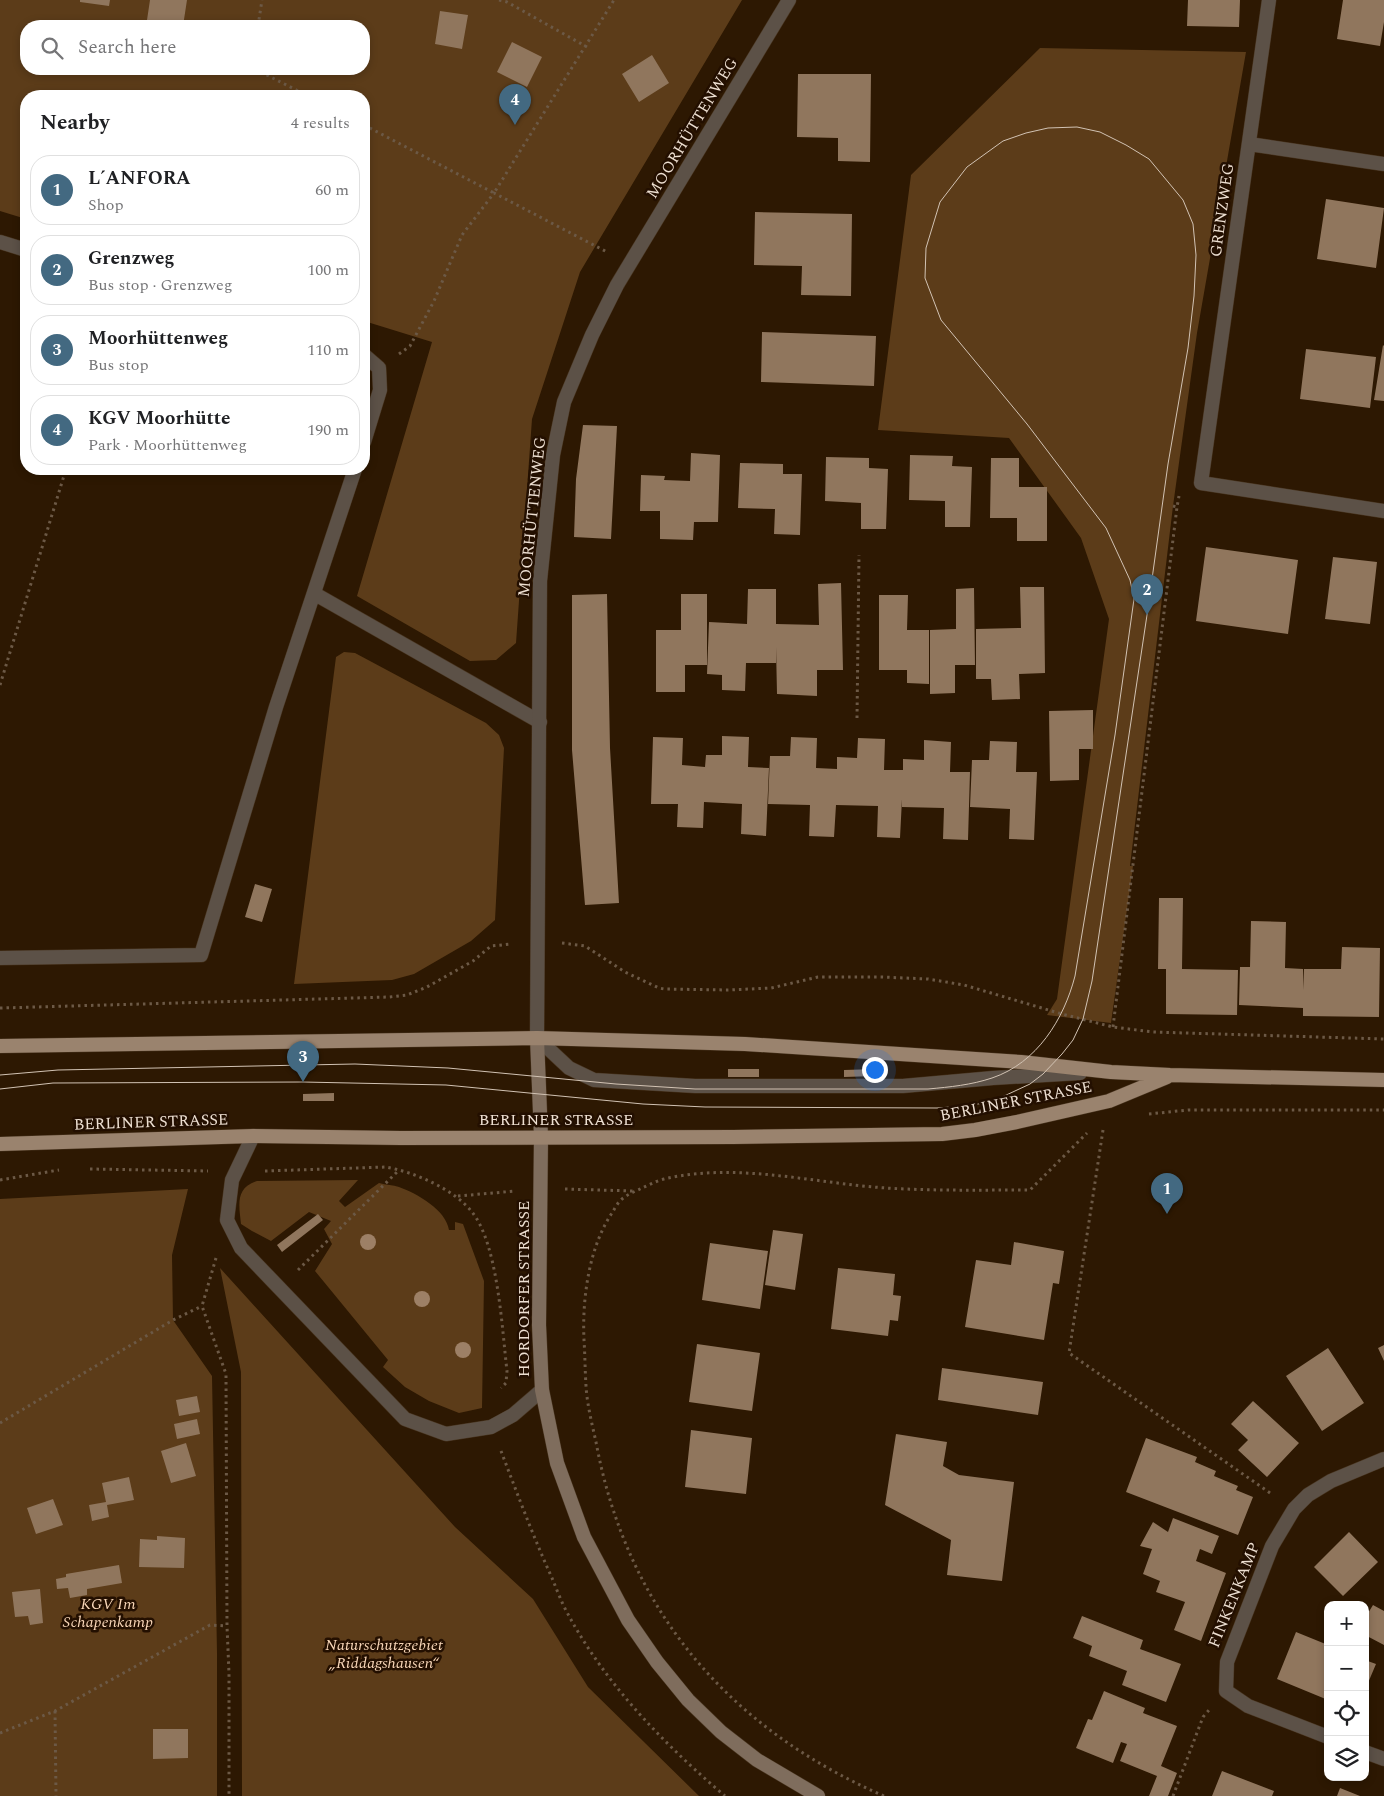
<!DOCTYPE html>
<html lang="en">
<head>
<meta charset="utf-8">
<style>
  :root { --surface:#fff; --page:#f6f6f6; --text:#202124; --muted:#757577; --line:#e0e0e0; --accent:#436981 }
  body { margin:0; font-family:Spectral,serif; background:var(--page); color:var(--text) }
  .controls { position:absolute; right:15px; bottom:15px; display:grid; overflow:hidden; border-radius:10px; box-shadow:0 2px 8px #0003 }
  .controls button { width:45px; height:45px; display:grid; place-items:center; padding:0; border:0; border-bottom:1px solid var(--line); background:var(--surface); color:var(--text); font:25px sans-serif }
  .you { position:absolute; left:874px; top:1069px; width:18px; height:18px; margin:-12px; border:4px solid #fff; border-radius:50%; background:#1a73e8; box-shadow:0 0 0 8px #1a73e833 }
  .badge { display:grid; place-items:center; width:32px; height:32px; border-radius:50%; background:var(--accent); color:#fff; font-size:16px; font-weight:700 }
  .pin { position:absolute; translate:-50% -41px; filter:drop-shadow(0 1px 2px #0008) }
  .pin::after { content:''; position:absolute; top:26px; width:18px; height:15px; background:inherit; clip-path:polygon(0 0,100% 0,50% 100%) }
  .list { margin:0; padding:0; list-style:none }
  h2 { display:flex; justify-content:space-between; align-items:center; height:65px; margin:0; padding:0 20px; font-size:21px }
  h2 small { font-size:16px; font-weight:400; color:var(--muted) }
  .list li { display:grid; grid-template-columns:32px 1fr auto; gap:15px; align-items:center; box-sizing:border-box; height:70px; margin:0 10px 10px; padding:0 10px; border:1px solid var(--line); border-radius:20px }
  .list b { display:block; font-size:19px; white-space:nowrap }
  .list p { margin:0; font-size:16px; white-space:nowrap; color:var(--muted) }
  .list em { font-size:16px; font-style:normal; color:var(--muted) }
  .icon { flex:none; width:28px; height:28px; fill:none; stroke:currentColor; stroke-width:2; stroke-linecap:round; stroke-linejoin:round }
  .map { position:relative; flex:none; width:1384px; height:1796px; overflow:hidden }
  .search { position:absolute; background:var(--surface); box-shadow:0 2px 8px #0003; left:20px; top:20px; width:350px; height:55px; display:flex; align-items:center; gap:12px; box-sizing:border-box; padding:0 18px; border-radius:20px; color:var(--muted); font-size:19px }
  .panel { position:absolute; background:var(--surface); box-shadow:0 2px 8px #0003; left:20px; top:90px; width:350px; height:385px; border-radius:20px }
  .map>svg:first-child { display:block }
</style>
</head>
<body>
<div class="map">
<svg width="1384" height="1796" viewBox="0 0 1384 1796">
  <rect width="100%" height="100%" fill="#2d1802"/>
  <!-- green -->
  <path fill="#5c3c19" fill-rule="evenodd" d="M0 0H742L580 272 532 419 516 643 496 660 470 661 357 596 432 342 364 321V96H26V219L0 211ZM26 26H364V69H26Z
    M1040 48 1246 52 1197 333 1173 506 1130 866H1133L1111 1023 1047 1015 1057 999 1109 619 1081 538 1009 438 878 430 911 175Z
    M344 652 355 653 486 723 499 735 504 748 495 920 471 941 414 974 392 980 294 984 336 657Z
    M358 1180 339 1201 345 1207 379 1183C386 1185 393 1185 399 1187 418 1194 446 1210 449 1230H455V1222L463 1224 484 1281 482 1408 459 1413 429 1401 405 1387 383 1367 388 1360 315 1271 332 1244 324 1229 331 1221 309 1212 271 1241 252 1231 241 1224C239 1205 235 1188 257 1181Z
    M188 1189 172 1255 173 1320 212 1376 217 1653V1796H0V1199Z
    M220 1268 455 1527 533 1599 588 1687 699 1796H242L241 1372Z"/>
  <!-- building -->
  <path fill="#90765d" d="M80 0H110L109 6 80 2Z
    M150 0H187L183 26 147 20Z
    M1188 0H1240L1239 27 1187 26Z
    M1343 0H1384V22L1380 46 1337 39Z
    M440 11 468 15 462 49 435 44Z
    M512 42 542 57 527 87 497 72Z
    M652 55 669 83 639 102 622 74Z
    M798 74H871L870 162 838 161V138L797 137Z
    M1326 199 1384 208 1376 268 1317 259Z
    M755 212 852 214 851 296 801 295 802 266 754 265Z
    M762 332 876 336 874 386 761 382Z
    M1383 345 1384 346V401L1374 400Z
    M1306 349 1376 357 1370 408 1300 399Z
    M583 425 617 426 611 539 574 537 576 479Z
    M691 453 720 455 718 522H694L693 540 660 539V511H640L641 475 665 476 664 480 690 481Z
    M910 455 953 456 952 466 972 467 970 527H945V501L909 500Z
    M826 457 869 458V468L888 469 886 529H861V503L825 501Z
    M991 458H1019V487H1047V541H1017V518H990Z
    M740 463 783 464V474H802L800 535 774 534 775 509 738 508Z
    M1206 547 1298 560 1288 634 1196 621Z
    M1333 557 1377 562 1370 624 1325 619Z
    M841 583 843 670H817V696L777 694 776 647V663H746L745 691 722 690V675L707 674 709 622 747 624 748 589H776V624L819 625 818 584Z
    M1020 587H1044L1045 673 1019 674 1020 699 992 700 991 679H976V629L1021 628Z
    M974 588 975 665H955V693L930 694V630L956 629V589Z
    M607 594 610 748 619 903 585 905 572 750V595Z
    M681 594H707V665H685V692H656V630H681Z
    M879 595H908L907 630H929V684L907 683V670H879Z
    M1093 710V749H1079V780L1050 781 1049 711Z
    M722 736 749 737 748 767 769 768 766 836 741 834 742 804 704 802 703 828 677 827 678 804H651L653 737 683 738 682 765 705 767 706 755H722Z
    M791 737 817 738 816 768 837 769V757L857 758 858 738 885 739 884 770H903V759L924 760V740L951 742 950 772H970L968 840 943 839 944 808 902 807V799L900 838 877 837 878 806 836 805 834 837 809 836 810 805 768 804 770 756H790Z
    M990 741 1017 742 1016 772H1037L1034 840 1009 839 1010 809 970 807 972 760H989Z
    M255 884 272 889 262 922 245 917Z
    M1159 898H1183L1182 969 1238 970 1237 1015 1166 1014V969H1158Z
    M1251 921 1286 922 1285 968 1303 969V990L1304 969H1341L1342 947 1380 948 1379 1017 1303 1016V1008L1239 1005 1240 967H1250Z
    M728 1069H759V1077H728Z
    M876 1069V1076L844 1077V1070Z
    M334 1093V1101H303V1094Z
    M318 1214 323 1220 282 1252 277 1245Z
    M773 1230 803 1234 795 1290 765 1285Z
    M1014 1242 1064 1251 1059 1284 1053 1283 1044 1340 965 1327 976 1260 1011 1265Z
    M710 1243 768 1251 760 1309 702 1300Z
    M838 1268 895 1274 893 1295 901 1296 898 1321 890 1320 888 1336 831 1329Z
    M697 1344 760 1353 752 1411 689 1402Z
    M1384 1345V1361L1378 1348Z
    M1328 1348 1364 1403 1322 1431 1286 1376Z
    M942 1368 1043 1382 1038 1415 938 1400Z
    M197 1396 200 1412 179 1416 176 1400Z
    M1253 1401 1299 1443 1267 1477 1238 1450 1248 1440 1231 1424Z
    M197 1419 200 1434 177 1439 174 1424Z
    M691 1430 752 1438 746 1494 685 1487Z
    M896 1434 947 1442 943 1466 959 1475 1014 1482 1002 1581 947 1575 951 1540 885 1505Z
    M1146 1438 1197 1457 1195 1462 1216 1471 1214 1476 1238 1486 1236 1490 1253 1497 1238 1535 1126 1492Z
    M186 1443 196 1476 171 1483 161 1451Z
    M129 1477 134 1500 107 1505 109 1517 92 1521 89 1505 106 1502 102 1483Z
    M53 1499 63 1525 36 1534 27 1508Z
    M1173 1518 1219 1536 1212 1554 1200 1549 1196 1561 1226 1573 1201 1641 1174 1630 1185 1602 1156 1592 1160 1581 1143 1574 1152 1549 1140 1546 1153 1522 1168 1532Z
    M1349 1532 1378 1562 1343 1596 1314 1567Z
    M157 1536 185 1538 184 1568 139 1567 140 1539 157 1540Z
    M119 1565 122 1583 87 1589V1595L70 1598 68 1588 57 1589 56 1579 66 1577V1574Z
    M40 1589 43 1623 30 1625 28 1616 15 1617 12 1592Z
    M1373 1605 1384 1611V1645L1365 1635V1618Z
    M1082 1616 1143 1640 1140 1649 1181 1664 1166 1702 1122 1685 1127 1671 1089 1656 1092 1646 1073 1638Z
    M1296 1632 1328 1645V1700L1277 1679Z
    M1365 1660 1376 1664 1365 1690Z
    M1104 1691 1145 1708 1143 1713 1177 1726 1161 1766 1177 1773 1168 1796H1149L1157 1776 1120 1761 1127 1744 1121 1742 1113 1763 1076 1748 1088 1719 1092 1720Z
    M153 1729H188V1758L153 1759Z
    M1222 1771 1274 1791 1272 1796H1212Z
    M1340 1788 1360 1796H1337Z"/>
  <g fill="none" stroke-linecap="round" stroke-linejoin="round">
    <!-- service casing -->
    <g stroke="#48341f" stroke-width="15">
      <path id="service" d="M0 242 26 250
        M364 355 379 368 380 390 364 442
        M315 594 540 722
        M0 958 201 955 276 707 355 469
        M537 1038 569 1068 594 1080 695 1086H903L993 1078 1080 1073
        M253 1136 232 1180 227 1220 241 1248 405 1419 446 1434 491 1427 513 1415 542 1390"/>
    </g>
    <!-- minor casing -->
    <g stroke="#48341f" stroke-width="15">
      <path id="minor" d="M1269 0 1201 483 1384 511
        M1249 144 1384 164
        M537 1038 540 581 553 455 564 402 592 335 617 285 789 0
        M1328 1737 1248 1706 1226 1691 1227 1662 1272 1546 1294 1509 1308 1495 1331 1481 1384 1459
        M1365 1752 1384 1759"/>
    </g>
    <!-- secondary casing -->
    <g stroke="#48341f" stroke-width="15">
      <path id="secondary" d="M537 1038 541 1137 539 1325 542 1390 557 1463 584 1537 628 1620 657 1662 688 1700 721 1732 757 1760 818 1796"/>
    </g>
    <!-- primary casing -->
    <g stroke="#48341f" stroke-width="15">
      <path id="primary" d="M0 1046 537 1038 745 1044 1021 1062 1111 1072 1170 1075 1384 1080
        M0 1144 253 1136 401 1138 733 1137 942 1134 975 1130 1017 1122 1109 1101 1167 1077"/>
    </g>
    <!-- path -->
    <path stroke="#6c5946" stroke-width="3" stroke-dasharray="2.5 4" stroke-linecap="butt" d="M499 0 507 2 587 47
      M258 26 262 0
      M255 69 308 96
      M364 125 494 193 614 0
      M399 354 410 346 434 301 462 235 494 193 607 252
      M1173 506 1177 507 1179 496
      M0 685 66 469
      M857 718 859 555
      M562 943 585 946 625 972 659 988 664 989 728 990 771 988 818 977H881L928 979 964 985 1062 1014 1113 1027 1153 1032 1384 1039
      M0 1008 389 997 407 995 427 987 473 961 491 946 511 944
      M1113 1027 1177 507
      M1149 1114 1188 1110H1384
      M1103 1130 1069 1353 1273 1495
      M90 1169 208 1171
      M265 1171 386 1167C414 1172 454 1189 472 1212 498 1244 502 1329 507 1371L506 1383 501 1388
      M0 1180 59 1170
      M565 1189 633 1191
      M458 1196 516 1191
      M216 1258 202 1306 226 1374 227 1626 229 1673V1796
      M298 1270 399 1170
      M0 1423 173 1320 202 1306
      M501 1451C517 1493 533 1536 552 1578 557 1590 562 1604 569 1616 607 1686 665 1745 725 1796
      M55 1711 56 1796
      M0 1733 55 1711 210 1625 227 1626
      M884 1796C728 1728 627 1610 596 1442 592 1424 587 1404 586 1386 585 1370 585 1355 584 1340 582 1299 589 1247 612 1213 615 1208 618 1202 622 1199 628 1194 636 1191 642 1188 649 1185 656 1181 664 1179 736 1162 813 1183 886 1188 934 1191 982 1190 1030 1190L1087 1133
      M1173 1796 1203 1717 1209 1710"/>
    <!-- service -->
    <use href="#service" stroke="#5c5147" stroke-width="14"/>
    <!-- minor -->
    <use href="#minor" stroke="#5c5147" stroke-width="14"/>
    <!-- secondary -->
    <use href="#secondary" stroke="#7f6d5d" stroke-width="14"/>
    <!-- primary -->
    <use href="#primary" stroke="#9a836e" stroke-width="14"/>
    <!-- tram -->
    <path stroke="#d2c3b4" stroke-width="1" d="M0 1075 58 1070 355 1064 448 1068 616 1084 695 1089H928C950 1087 971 1085 992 1078 1037 1063 1064 1019 1075 976L1115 735 1134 599 1130 580 1106 528 1027 424 941 320 925 278 926 248 940 202 967 167 1003 141 1026 133 1048 128 1077 127 1100 132 1126 145 1149 159 1183 200 1193 224 1196 255 1194 296 1188 348 1168 464 1147 615 1092 981 1083 1019 1073 1040 1062 1054 1043 1074 1030 1084 1002 1097 984 1103 965 1106 937 1108 705 1107 643 1104 446 1085 303 1082 53 1083 0 1089"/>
  </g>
  <!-- trees -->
  <g fill="#9d8066">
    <circle cx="368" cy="1242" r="8"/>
    <circle cx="422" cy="1299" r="8"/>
    <circle cx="463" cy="1350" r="8"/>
  </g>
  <g text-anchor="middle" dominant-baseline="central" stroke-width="5" stroke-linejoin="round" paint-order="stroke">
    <!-- street labels -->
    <g font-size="16" fill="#eddfd1" stroke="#230f00">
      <text transform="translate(692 128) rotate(-59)">MOORHÜTTENWEG</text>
      <text transform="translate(1222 210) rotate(-82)">GRENZWEG</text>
      <text transform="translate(532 517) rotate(-84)">MOORHÜTTENWEG</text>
      <text transform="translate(1016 1101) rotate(-11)">BERLINER STRASSE</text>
      <text x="556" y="1120">BERLINER STRASSE</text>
      <text transform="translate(151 1122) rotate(-2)">BERLINER STRASSE</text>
      <text transform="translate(524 1289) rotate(-90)">HORDORFER STRASSE</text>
      <text transform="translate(1234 1595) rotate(-68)">FINKENKAMP</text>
    </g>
    <!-- park labels -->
    <g font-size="16" font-style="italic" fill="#f8d6b7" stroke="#230f00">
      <text x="108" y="1604">KGV Im<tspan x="108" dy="18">Schapenkamp</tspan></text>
      <text x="384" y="1645">Naturschutzgebiet<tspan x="384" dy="18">„Riddagshausen“</tspan></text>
    </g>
  </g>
</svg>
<div class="controls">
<button>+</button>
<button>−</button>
<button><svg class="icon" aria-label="locate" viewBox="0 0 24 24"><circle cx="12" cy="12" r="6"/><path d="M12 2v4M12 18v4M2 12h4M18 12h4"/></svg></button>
<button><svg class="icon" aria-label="layers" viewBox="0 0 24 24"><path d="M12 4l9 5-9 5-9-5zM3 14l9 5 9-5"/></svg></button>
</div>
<div class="you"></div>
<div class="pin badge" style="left:1167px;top:1214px">1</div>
<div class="pin badge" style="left:1147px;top:615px">2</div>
<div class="pin badge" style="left:303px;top:1082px">3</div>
<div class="pin badge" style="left:515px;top:125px">4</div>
<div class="search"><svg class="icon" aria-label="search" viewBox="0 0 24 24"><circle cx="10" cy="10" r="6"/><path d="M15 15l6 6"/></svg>Search here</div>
<section class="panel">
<h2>Nearby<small>4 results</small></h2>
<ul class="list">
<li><span class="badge">1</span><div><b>L´ANFORA</b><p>Shop</p></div><em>60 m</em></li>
<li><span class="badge">2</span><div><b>Grenzweg</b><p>Bus stop · Grenzweg</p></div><em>100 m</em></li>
<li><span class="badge">3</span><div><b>Moorhüttenweg</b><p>Bus stop</p></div><em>110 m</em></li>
<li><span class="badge">4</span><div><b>KGV Moorhütte</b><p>Park · Moorhüttenweg</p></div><em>190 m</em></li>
</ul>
</section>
</div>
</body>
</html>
